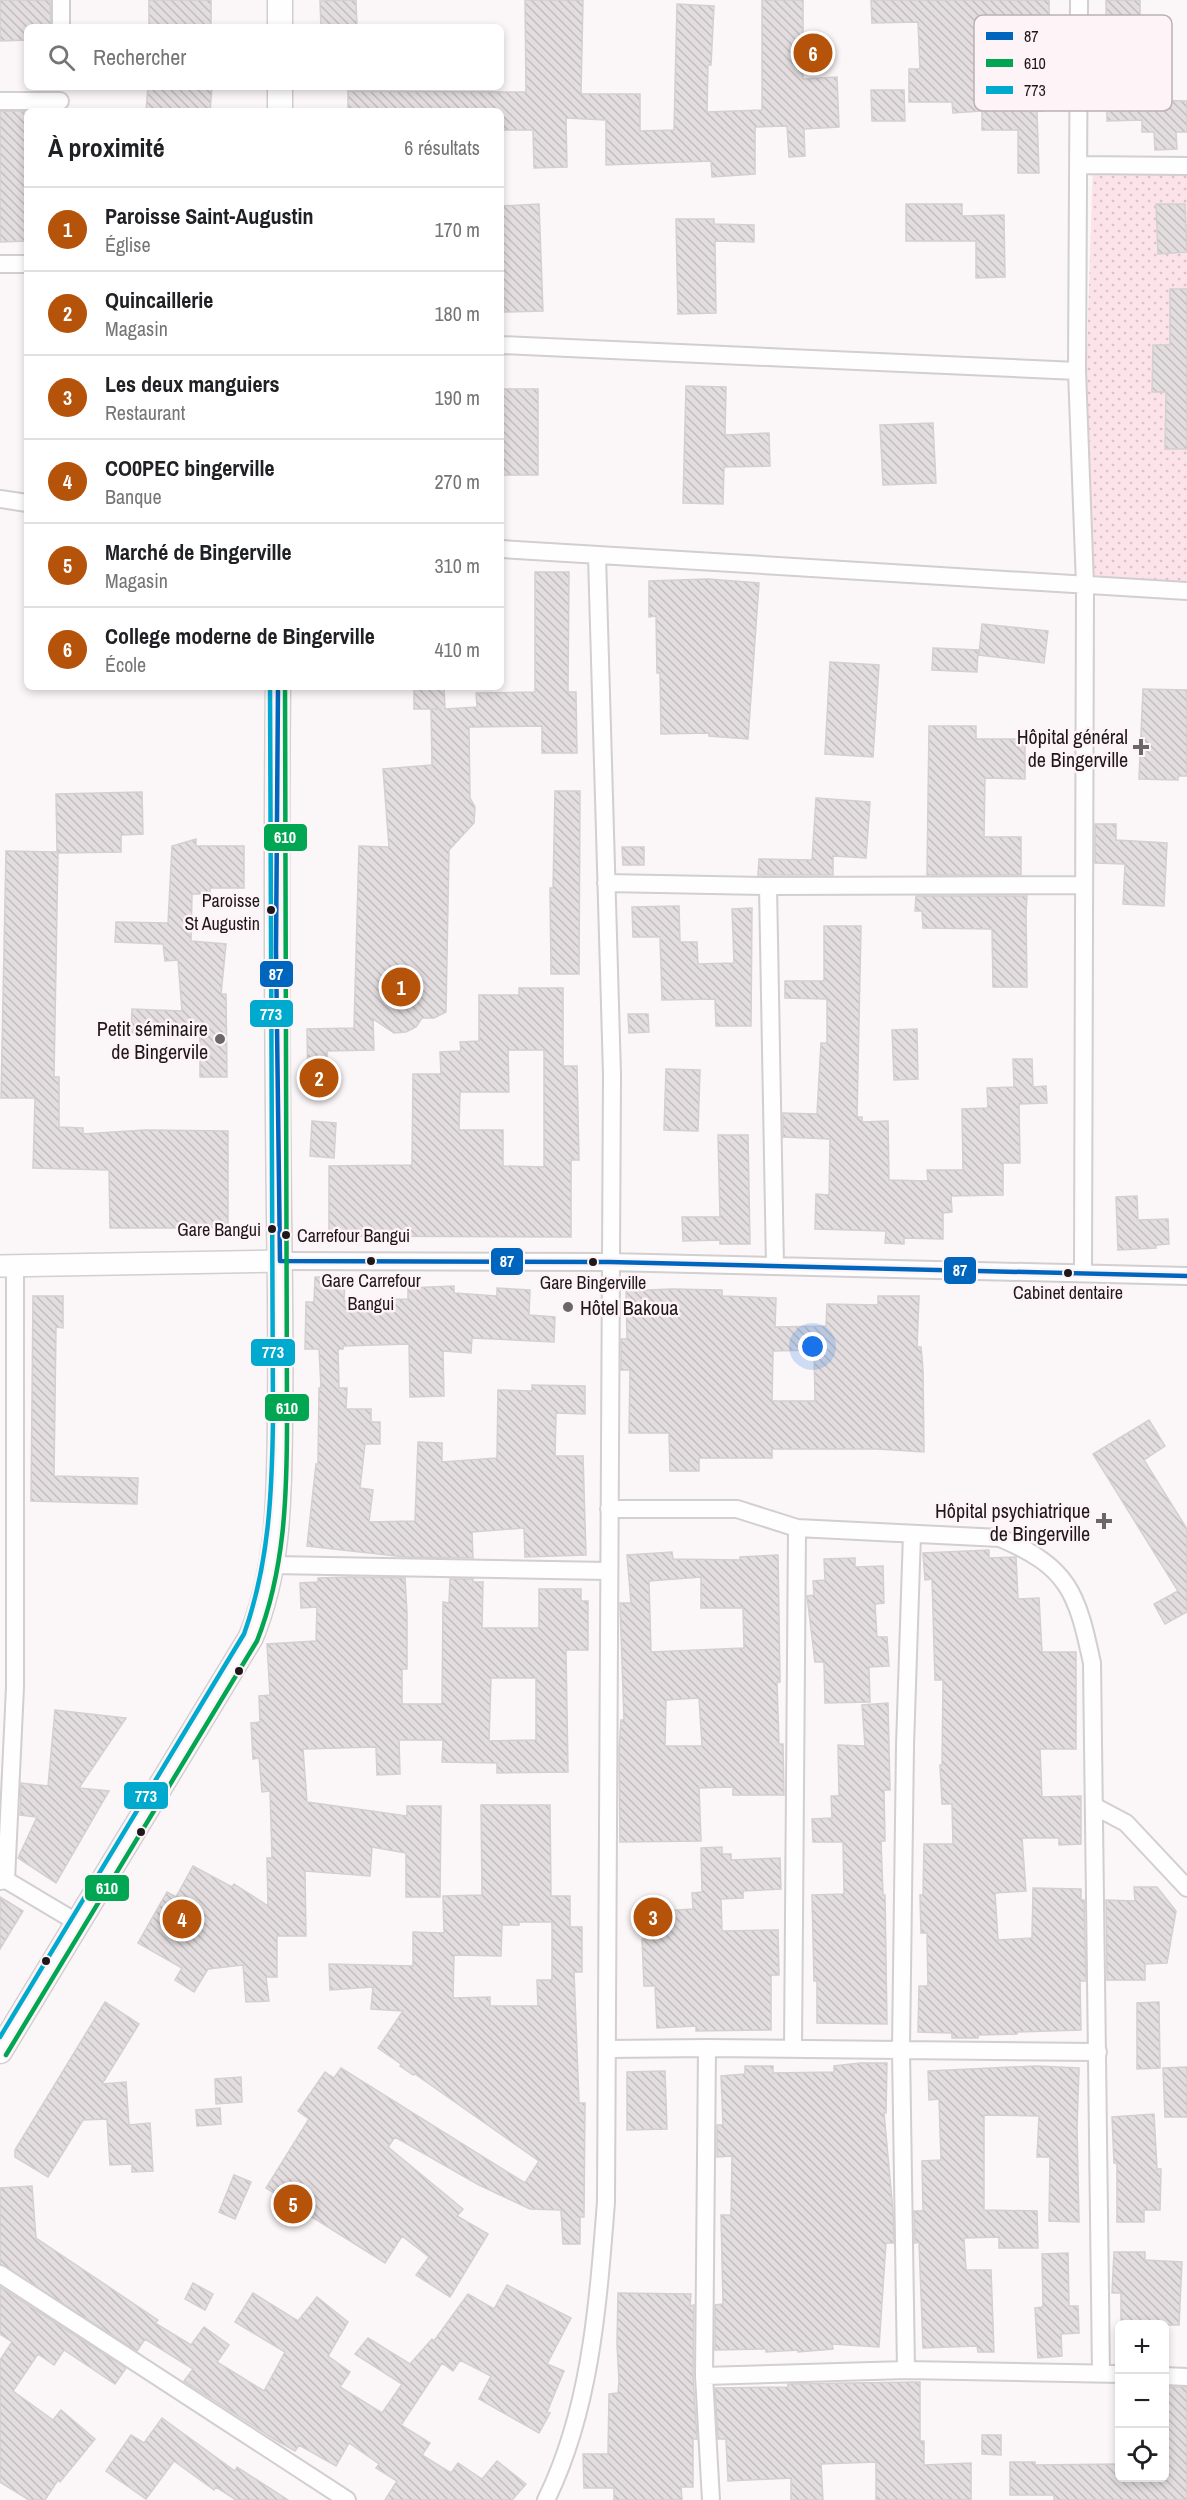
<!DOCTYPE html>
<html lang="fr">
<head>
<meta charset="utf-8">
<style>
  :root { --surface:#fff; --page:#f2f2f2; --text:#202124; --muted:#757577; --line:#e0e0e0; --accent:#b45309 }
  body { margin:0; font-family:"Archivo Narrow",sans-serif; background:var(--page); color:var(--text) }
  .controls { position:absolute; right:18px; bottom:18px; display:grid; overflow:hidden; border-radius:9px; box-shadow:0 3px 9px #0003 }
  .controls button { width:54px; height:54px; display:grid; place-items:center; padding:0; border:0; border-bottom:2px solid var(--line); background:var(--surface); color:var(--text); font:30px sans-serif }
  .you { position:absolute; left:813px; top:1347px; width:21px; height:21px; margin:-15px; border:4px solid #fff; border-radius:50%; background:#1a73e8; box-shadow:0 0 0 9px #1a73e833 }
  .badge { display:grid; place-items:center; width:39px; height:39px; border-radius:50%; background:var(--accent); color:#fff; font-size:20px; font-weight:700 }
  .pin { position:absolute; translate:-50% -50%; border:3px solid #fff; box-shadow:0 2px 6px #0006 }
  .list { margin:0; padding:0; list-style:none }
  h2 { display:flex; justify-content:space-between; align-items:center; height:78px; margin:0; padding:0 24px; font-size:26px }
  h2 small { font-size:20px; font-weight:400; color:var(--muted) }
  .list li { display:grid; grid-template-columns:39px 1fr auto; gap:18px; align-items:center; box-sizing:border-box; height:84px; padding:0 24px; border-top:2px solid var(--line) }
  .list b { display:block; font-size:22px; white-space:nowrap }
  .list p { margin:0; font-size:20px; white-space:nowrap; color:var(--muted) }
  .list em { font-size:20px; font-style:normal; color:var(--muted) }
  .icon { flex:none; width:33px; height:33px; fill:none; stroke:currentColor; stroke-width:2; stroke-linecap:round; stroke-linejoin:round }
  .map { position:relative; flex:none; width:1187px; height:2500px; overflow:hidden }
  .search { position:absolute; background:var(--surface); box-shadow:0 3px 9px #0003; left:24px; top:24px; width:480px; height:66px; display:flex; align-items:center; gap:15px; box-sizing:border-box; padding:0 21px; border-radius:9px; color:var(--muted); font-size:22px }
  .panel { position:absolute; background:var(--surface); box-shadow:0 3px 9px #0003; left:24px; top:108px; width:480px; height:582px; border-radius:9px }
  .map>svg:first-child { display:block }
</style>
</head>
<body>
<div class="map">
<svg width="1187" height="2500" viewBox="0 0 1187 2500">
  <defs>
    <pattern id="grass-dots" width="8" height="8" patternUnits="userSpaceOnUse" patternTransform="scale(1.5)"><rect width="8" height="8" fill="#fce2e9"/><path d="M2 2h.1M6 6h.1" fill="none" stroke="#d8c1c7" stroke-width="1.8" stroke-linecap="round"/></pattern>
    <pattern id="building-back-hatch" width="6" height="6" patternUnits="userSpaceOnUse" patternTransform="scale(1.5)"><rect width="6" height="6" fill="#e3dddf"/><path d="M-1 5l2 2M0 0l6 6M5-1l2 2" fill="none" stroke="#c2bdbf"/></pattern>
  </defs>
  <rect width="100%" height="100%" fill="#fbf6f7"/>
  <!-- grass -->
  <path fill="url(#grass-dots)" d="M1187 159V582L1080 575 1093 161Z"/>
  <!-- building -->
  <path fill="url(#building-back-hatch)" stroke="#d4d0d0" stroke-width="1.5" fill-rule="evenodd" d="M0 0H50L51 27H27V40L0 41Z
    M149 0H211V27H149Z
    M356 0 357 27H321L320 1Z
    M525 0H583L581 94H640V131L674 130 677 4 714 6 711 65H708L707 112 762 110V0H803V79L837 77 839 127 804 129 805 156 789 157 787 126 755 127V174L712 177 711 161 606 165V120L566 118 567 167 534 168 533 130H501V111H348V91L526 92Z
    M871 0H1049L1050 69H1044V111H1037L1039 173H1018V130H982V111L953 113 952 102H909V69H920L918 22 872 23Z
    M1106 0H1140V100L1187 101V132H1176L1177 149 1155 150 1154 132H1142V120L1107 121Z
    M148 87H212L210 111H146Z
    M871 90H904L905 121H872Z
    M0 111H27V241L0 242Z
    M539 204 543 311 504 312 501 206Z
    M906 204H962V216L1004 215 1005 277 976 278V241H906Z
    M1156 204H1185L1187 252 1158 254Z
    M676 219H714V224L754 225V242L715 241 716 313 678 314Z
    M1170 289H1187V449H1165L1166 392H1152L1153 345H1170Z
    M686 386 726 387 725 435 769 433 770 466 724 467 723 504 683 503Z
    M501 389H538V475H501Z
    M933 423 936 483 883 485 880 425Z
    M535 572H569L568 692H576L577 753H542V726L469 727 470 798 475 807 474 823 449 850 446 1012 434 1018H422L416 1027 406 1032 394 1033 373 1019 374 1050 327 1051 328 1087H308L307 1029 354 1028 359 846 389 847 383 769 432 765 431 709H441H414V687H444L445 709 477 707 476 693 535 692Z
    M708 579 759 583 748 739 709 736V733L661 734 660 673H657L656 616 649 617V581Z
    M982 624 1048 631 1044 663 979 655Z
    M933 648 978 650 977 672 932 670Z
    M830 662 879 665 873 757 825 754Z
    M1143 689 1187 690V776H1178V780L1139 779Z
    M929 726H976V739H1025V779L985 778 984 837H1021V875H927Z
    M555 791H580L579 974H551L550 888H553Z
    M142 792 143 834 121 835V852L58 853 54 1077H59V1127L83 1128V1134L145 1130 228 1131V1228H110L109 1170 33 1168 35 1098H1L6 851 57 852 56 794Z
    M816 798 870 802 866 858 833 856V875H758L759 859 812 860Z
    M1095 824H1116V840L1167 843 1164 906 1123 904 1125 864 1095 863Z
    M196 839V846H244V888H210V894H192L191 941 226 944 221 994H226L227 1077H200V1036L131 1033 132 1009 182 1011 178 960 165 961 163 944 115 942 116 922 168 923 172 846Z
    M622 847H644V865H623Z
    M916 896H1027L1026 913 1027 987H993L992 929 923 928 922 911H915Z
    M679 906 680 942H697L698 964 734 963 732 909 752 908 751 1026H716L715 999 662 1000 660 937H633L632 907Z
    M824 926H861L857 1117H862V1122L888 1121 889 1180 928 1181 927 1170H963L962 1109 988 1108 987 1088 1014 1087 1013 1059H1032L1033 1087 1046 1086 1047 1103 1019 1104 1020 1163H1003V1195L951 1196 952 1212 943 1213V1239L904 1238V1244L885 1243 886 1231 815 1229 816 1194 829 1195 830 1139 783 1137V1113L817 1114 821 1043H827V999L785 998V981H824Z
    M519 988H563V1066H577L579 1160H571V1237L329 1236V1166L412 1165 413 1074H441L440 1052 461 1051 460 1042 479 1041V995H519ZM508 1050H544V1167L503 1166V1130H459L460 1092H509Z
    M628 1014H648L649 1032 629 1033Z
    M917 1029 918 1079 894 1080 892 1030Z
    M666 1069 700 1070 698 1131 664 1130Z
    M312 1121 336 1123 334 1158 310 1156Z
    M718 1135H748L750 1244H720V1240L683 1241 682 1217H720Z
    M1137 1196 1138 1220 1168 1219 1169 1244 1156 1245V1248L1118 1250 1116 1197Z
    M315 1277 345 1278 344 1301 408 1299V1288L454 1286V1293L497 1296V1288L530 1290 529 1315 555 1317 554 1342 472 1338 471 1353 443 1351 444 1396 410 1397 409 1344 343 1346V1349H338L339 1388H347L346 1409H371V1422H380V1444H365L360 1488 373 1490 369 1522 415 1521 418 1442 442 1443V1462L497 1458 498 1390 532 1391V1385L585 1386V1414L556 1413 555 1456H583L586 1555 525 1557 524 1528 472 1532 473 1558 405 1557 307 1546 316 1464H318L319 1388H321L319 1349H305L306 1302H314Z
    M671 1289 722 1290V1296L776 1298 775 1327 826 1326 827 1304 878 1305V1296H919L917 1347H921L923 1370 924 1452 878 1449H772V1458H699V1471H670L669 1433H629L630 1370H621V1339H627L626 1291ZM814 1350 815 1401H772L773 1351Z
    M33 1296H63V1328L56 1327 54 1476 138 1478 137 1504 31 1501Z
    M1149 1420 1165 1446 1144 1460 1187 1529V1612L1165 1624 1154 1604 1178 1591 1093 1454Z
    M989 1550V1558L1016 1557 1018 1599 1039 1598 1042 1652H1076V1749H1040L1042 1797 1081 1796V1844L1059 1845V1838H1022L1026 1891 995 1893 998 1940 1032 1938 1033 1888 1081 1889V1900H1084L1086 1981H1080L1081 2030 1017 2032V2034L978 2035V2038H952V2033L918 2032 919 1986H928L927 1933H921L920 1895H923L924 1844H953L952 1804H942L940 1765H942L943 1680H935L932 1579 925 1580 923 1553Z
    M672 1552 673 1559 740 1560V1557L778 1555 780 1682H777L779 1744H783L784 1795H733V1787L699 1788 701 1841 620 1842 619 1750 621 1720H624L620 1603H631L627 1555ZM701 1577V1608H743L744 1648 651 1652 649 1581ZM699 1698 702 1746H665L666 1700Z
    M855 1558V1567L883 1566 884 1603 875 1604 877 1637H887L889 1666 869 1667 870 1702 825 1703 824 1662H815L807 1596 814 1595 813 1581 825 1580 824 1559Z
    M351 1577 405 1578 407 1613V1669H402V1704H442L443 1602 449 1603 450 1579H473V1582H483L482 1628H539V1589H581V1601H588V1650H566L568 1772 497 1773V1763L442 1762 443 1740H399L400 1774 377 1775 376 1747 303 1749 307 1802 407 1816V1806H441L440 1897H406V1853L372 1847 370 1876 305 1871 306 1936H277V1977H266L269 2001 246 2002 243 1965 208 1969 194 1992 175 1980 182 1968 138 1943 167 1892 176 1897 193 1866 232 1887 234 1884 268 1906 267 1858H272L270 1791 262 1792 259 1758 253 1759 251 1723 260 1722 259 1696 270 1695 267 1644 316 1641 317 1607 301 1608 300 1583 318 1582V1578ZM491 1678H536V1740L489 1741Z
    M888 1703 890 1790H884L885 1841H881L883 1895H885L887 2024 817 2023V1981H814L812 1895 844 1894 843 1842H813L812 1819 832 1818 831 1796H839L838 1745 865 1746 862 1705Z
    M55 1710 126 1718 79 1788 109 1791 56 1883 18 1858 37 1817 20 1815 21 1783 48 1786Z
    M481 1805H550L551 1896H570V1927H582V1972H574L579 2103H585L584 2217H580V2244H563L561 2210 530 2209 479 2185 395 2137 388 2147 463 2209 457 2216 488 2234 450 2297 416 2275 429 2257 402 2236 385 2263 266 2188 309 2119 298 2111 325 2072 334 2078 341 2068 525 2183 539 2161 415 2074 413 2075 400 2066 401 2064 378 2048 403 2011 371 2009 373 1987 330 1990 329 1964 413 1966V1932L444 1933 443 1896 482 1895ZM519 1922H552V1980H537L538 2006H490V1997L453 1998 454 1955 501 1956 502 1925H519Z
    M722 1847V1854H731V1860L780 1858 781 1889 743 1891V1898L721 1899 722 1931 778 1930 779 1975H771V2030L696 2031V2026L657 2028 655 1986H644L642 1939H649L647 1912 693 1909 692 1893 702 1892 701 1848Z
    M1134 1887H1157L1176 1911 1167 1963 1145 1964V1980H1107L1106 1900 1135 1901Z
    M0 1897 23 1911 0 1949Z
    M105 2002 139 2024 102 2084 126 2082 129 2125 150 2123 153 2171 132 2172V2164L110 2165 107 2119 83 2120 48 2177 15 2157V2150Z
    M1159 2002 1160 2068 1137 2069V2003Z
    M860 2063H887L886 2113H884L893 2211 894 2243H886L879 2347 832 2344 833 2349 798 2352V2350L766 2352V2349L715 2350V2305L723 2304 721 2215H731L732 2156 717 2157V2125H723L721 2076 745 2074V2066H773V2073L834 2072V2066Z
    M1036 2066 1079 2068 1077 2128 1079 2222 1049 2221 1050 2157H1037L1039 2116 984 2115V2210L1037 2211 1038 2248H999V2237L964 2238 966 2270H991L994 2352H978L977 2346 923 2348 919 2242 915 2243 914 2211H923L922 2161 941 2160 939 2099 929 2100 928 2071Z
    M1187 2067V2117H1165L1163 2068Z
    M665 2071 667 2129 627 2130V2072Z
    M241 2077 242 2102 216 2104 215 2079Z
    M220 2108 221 2124 197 2126 196 2110Z
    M1154 2114 1157 2169H1161L1160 2210H1144V2222H1117V2163H1114L1112 2117Z
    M234 2175 251 2182 235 2219 219 2212Z
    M32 2186 36 2238 158 2320 155 2323 191 2345 204 2327 229 2345 217 2362 264 2391 285 2352 235 2322 253 2293 298 2321 317 2297 348 2322 328 2356 350 2372 340 2387 382 2413 402 2384 355 2354 368 2338 410 2364 432 2339 434 2341 468 2294 494 2309 507 2285 571 2318 547 2364 564 2371 547 2412 550 2413 539 2433 479 2399 491 2376 460 2360 453 2371 442 2363 401 2425 430 2443 422 2455 451 2473 458 2463 482 2479 497 2461 526 2484 512 2500H385L397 2481 376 2468 379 2464 349 2443 336 2466 299 2445 295 2451 274 2439 184 2381 193 2369 145 2339 137 2351 0 2264V2188Z
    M1114 2252H1145V2260L1182 2262 1179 2325H1121V2293H1112Z
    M1068 2253 1069 2306H1078L1079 2333 1061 2334 1062 2356 1038 2358 1035 2308 1043 2307 1042 2254Z
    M193 2283 213 2294 205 2310 185 2299Z
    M0 2287 126 2368 115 2384 64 2350 54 2365 38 2354 13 2391 53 2420 61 2410 95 2439 60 2482 58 2480 45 2500H29L0 2482V2360L12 2342 0 2334Z
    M618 2293 691 2294 690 2306 694 2305 693 2376 697 2439H693V2487H681L682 2500H614V2488H584L583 2454H608L609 2394 618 2393 619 2381 617 2344Z
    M920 2382V2441H924V2465L971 2463V2500H876V2462L821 2464 823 2500H791V2478L728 2481 726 2439H718L715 2388 788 2387V2384Z
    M1164 2387H1187V2500H1054V2495H1010V2462H1035V2465L1118 2464V2478H1164Z
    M162 2418 235 2471 237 2467 288 2500H236L216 2487 214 2490 174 2461 146 2499 106 2471 131 2435 144 2443Z
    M982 2435H1001V2455L982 2454Z"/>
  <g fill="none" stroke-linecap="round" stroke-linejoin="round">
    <!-- minor casing -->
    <g stroke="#d3cecf" stroke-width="20">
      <path id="minor" d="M1079 0 1077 371 1085 585 1083 1273
        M61 27V0
        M0 101H60
        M1079 165 1187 166
        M0 264H27
        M501 345 1077 371
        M0 499 27 503
        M501 549 1187 591
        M606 883 768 886 1084 885
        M768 886 775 1265
        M280 1261 610 1262 1187 1276
        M609 1509H737L797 1528 1000 1538C1069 1567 1077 1593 1092 1663L1101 2373
        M273 1565 608 1571
        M1094 1806 1126 1823 1187 1888
        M6 1880 15 1687V1267
        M0 1881 6 1880 78 1923
        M707 2048 704 2376 711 2500
        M793 2048 797 1528
        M608 2049 707 2048 1098 2052
        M0 2274 347 2500
        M906 2370 901 2049 905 1745 912 1534
        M704 2376 906 2370 1120 2374
        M1164 2376 1187 2377
        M546 2500C591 2409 598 2303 606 2202L612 1074 597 556"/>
    </g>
    <!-- tertiary casing -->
    <g stroke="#d3cecf" stroke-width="24">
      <path id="tertiary" d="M0 1266 280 1261"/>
    </g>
    <!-- secondary casing -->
    <g stroke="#d3cecf" stroke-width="27">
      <path id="secondary" d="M280 27V0
        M280 111V87
        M0 2051 251 1637C280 1566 279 1495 280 1420 281 1351 280 1283 279 1214 277 1038 276 863 278 687"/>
    </g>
    <!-- minor -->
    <use href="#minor" stroke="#fefefe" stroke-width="16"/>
    <!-- tertiary -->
    <use href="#tertiary" stroke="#fefefe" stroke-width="21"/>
    <!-- secondary -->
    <use href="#secondary" stroke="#fefefe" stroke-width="24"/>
    <!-- bus-1 casing -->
    <g stroke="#fef3f6" stroke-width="9">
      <path id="bus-1" d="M278 687 276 949 280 1261
        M280 1261 610 1262 1187 1276"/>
    </g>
    <!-- bus-2 casing -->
    <g stroke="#fef3f6" stroke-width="9">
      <path id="bus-2" d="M6 2055 257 1641C285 1570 287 1495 287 1420L285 687"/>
    </g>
    <!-- bus-3 casing -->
    <g stroke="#fef3f6" stroke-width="9">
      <path id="bus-3" d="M0 2037 244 1634C269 1564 272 1493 273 1420L270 687"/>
    </g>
    <!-- bus-1 -->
    <use href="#bus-1" stroke="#0065bd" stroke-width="4.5"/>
    <!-- bus-2 -->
    <use href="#bus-2" stroke="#00a651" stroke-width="4.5"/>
    <!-- bus-3 -->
    <use href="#bus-3" stroke="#00a9ce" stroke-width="4.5"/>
  </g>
  <!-- markers -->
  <g fill="#6b6667" stroke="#fef3f6" stroke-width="2">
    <path d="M1138 738h6v6h6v6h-6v6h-6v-6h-6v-6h6z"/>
    <circle cx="220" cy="1039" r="6"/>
    <circle cx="568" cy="1307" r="6"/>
    <path d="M1101 1512h6v6h6v6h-6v6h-6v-6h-6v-6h6z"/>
  </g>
  <g fill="#1e181a" stroke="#fef3f6" stroke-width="2">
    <circle cx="271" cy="910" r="5"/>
    <circle cx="272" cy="1229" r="5"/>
    <circle cx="286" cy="1235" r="5"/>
    <circle cx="371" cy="1261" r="5"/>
    <circle cx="593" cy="1262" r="5"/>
    <circle cx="1068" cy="1273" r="5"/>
    <circle cx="239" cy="1671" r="5"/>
    <circle cx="141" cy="1832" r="5"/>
    <circle cx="46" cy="1961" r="5"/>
  </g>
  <g text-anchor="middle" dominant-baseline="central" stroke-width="5" stroke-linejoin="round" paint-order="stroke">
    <!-- bus labels -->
    <g font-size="18" fill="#1e181a" stroke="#fef3f6">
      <text x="260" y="900" text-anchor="end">Paroisse<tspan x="260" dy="23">St Augustin</tspan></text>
      <text x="261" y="1229" text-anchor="end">Gare Bangui</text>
      <text x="297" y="1235" text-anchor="start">Carrefour Bangui</text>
      <text x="371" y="1280">Gare Carrefour<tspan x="371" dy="23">Bangui</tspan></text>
      <text x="593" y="1282">Gare Bingerville</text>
      <text x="1068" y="1292">Cabinet dentaire</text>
    </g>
    <!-- poi labels -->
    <g font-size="20" fill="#1e181a" stroke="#fef3f6" text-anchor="end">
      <text x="1128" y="736">Hôpital général<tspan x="1128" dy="23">de Bingerville</tspan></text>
      <text x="208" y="1028">Petit séminaire<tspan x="208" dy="23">de Bingervile</tspan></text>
      <text x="580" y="1307" text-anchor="start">Hôtel Bakoua</text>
      <text x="1090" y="1510">Hôpital psychiatrique<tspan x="1090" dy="23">de Bingerville</tspan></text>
    </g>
  </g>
  <!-- legend -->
  <rect x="974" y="15" width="198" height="96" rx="9" fill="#fef3f6" stroke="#bbb1b4" stroke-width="1.5"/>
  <rect x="986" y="32" width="27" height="8" fill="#0065bd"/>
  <rect x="986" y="59" width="27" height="8" fill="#00a651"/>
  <rect x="986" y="86" width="27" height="8" fill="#00a9ce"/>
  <g font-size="16" fill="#1e181a">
    <text x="1024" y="42">87</text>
    <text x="1024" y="69">610</text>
    <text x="1024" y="96">773</text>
  </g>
  <g stroke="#fef3f6" stroke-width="2">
    <rect x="263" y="823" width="45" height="29" rx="6" fill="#00a651"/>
    <rect x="259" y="960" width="35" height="28" rx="6" fill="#0065bd"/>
    <rect x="249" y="999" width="45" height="29" rx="6" fill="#00a9ce"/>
    <rect x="490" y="1247" width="34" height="29" rx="6" fill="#0065bd"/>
    <rect x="943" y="1256" width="34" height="29" rx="6" fill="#0065bd"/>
    <rect x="250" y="1338" width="46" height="29" rx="6" fill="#00a9ce"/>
    <rect x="264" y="1393" width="46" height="29" rx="6" fill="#00a651"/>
    <rect x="123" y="1781" width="46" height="29" rx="6" fill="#00a9ce"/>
    <rect x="84" y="1874" width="46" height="28" rx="6" fill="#00a651"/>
  </g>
  <g font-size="16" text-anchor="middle" font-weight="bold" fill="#fff">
    <text x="285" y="843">610</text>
    <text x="276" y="980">87</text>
    <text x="271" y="1020">773</text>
    <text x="507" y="1267">87</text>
    <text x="960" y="1276">87</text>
    <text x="273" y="1358">773</text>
    <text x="287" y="1414">610</text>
    <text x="146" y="1802">773</text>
    <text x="107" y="1894">610</text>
  </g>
</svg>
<div class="controls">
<button>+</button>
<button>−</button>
<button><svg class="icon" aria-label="locate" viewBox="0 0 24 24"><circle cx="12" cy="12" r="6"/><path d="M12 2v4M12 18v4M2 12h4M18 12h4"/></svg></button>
</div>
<div class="you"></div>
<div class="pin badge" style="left:401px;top:987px">1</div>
<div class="pin badge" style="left:319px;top:1078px">2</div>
<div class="pin badge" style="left:653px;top:1917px">3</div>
<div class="pin badge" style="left:182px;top:1919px">4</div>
<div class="pin badge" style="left:293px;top:2204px">5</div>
<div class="pin badge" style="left:813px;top:53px">6</div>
<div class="search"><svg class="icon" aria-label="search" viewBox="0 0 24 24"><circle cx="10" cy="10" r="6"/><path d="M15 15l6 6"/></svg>Rechercher</div>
<section class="panel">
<h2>À proximité<small>6 résultats</small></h2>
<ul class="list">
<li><span class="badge">1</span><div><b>Paroisse Saint-Augustin</b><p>Église</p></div><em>170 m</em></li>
<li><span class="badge">2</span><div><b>Quincaillerie</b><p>Magasin</p></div><em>180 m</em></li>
<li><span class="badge">3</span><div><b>Les deux manguiers</b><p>Restaurant</p></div><em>190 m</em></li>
<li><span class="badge">4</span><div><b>CO0PEC bingerville</b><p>Banque</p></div><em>270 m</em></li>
<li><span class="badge">5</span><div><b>Marché de Bingerville</b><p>Magasin</p></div><em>310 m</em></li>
<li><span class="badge">6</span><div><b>College moderne de Bingerville</b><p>École</p></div><em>410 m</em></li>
</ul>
</section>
</div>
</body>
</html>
